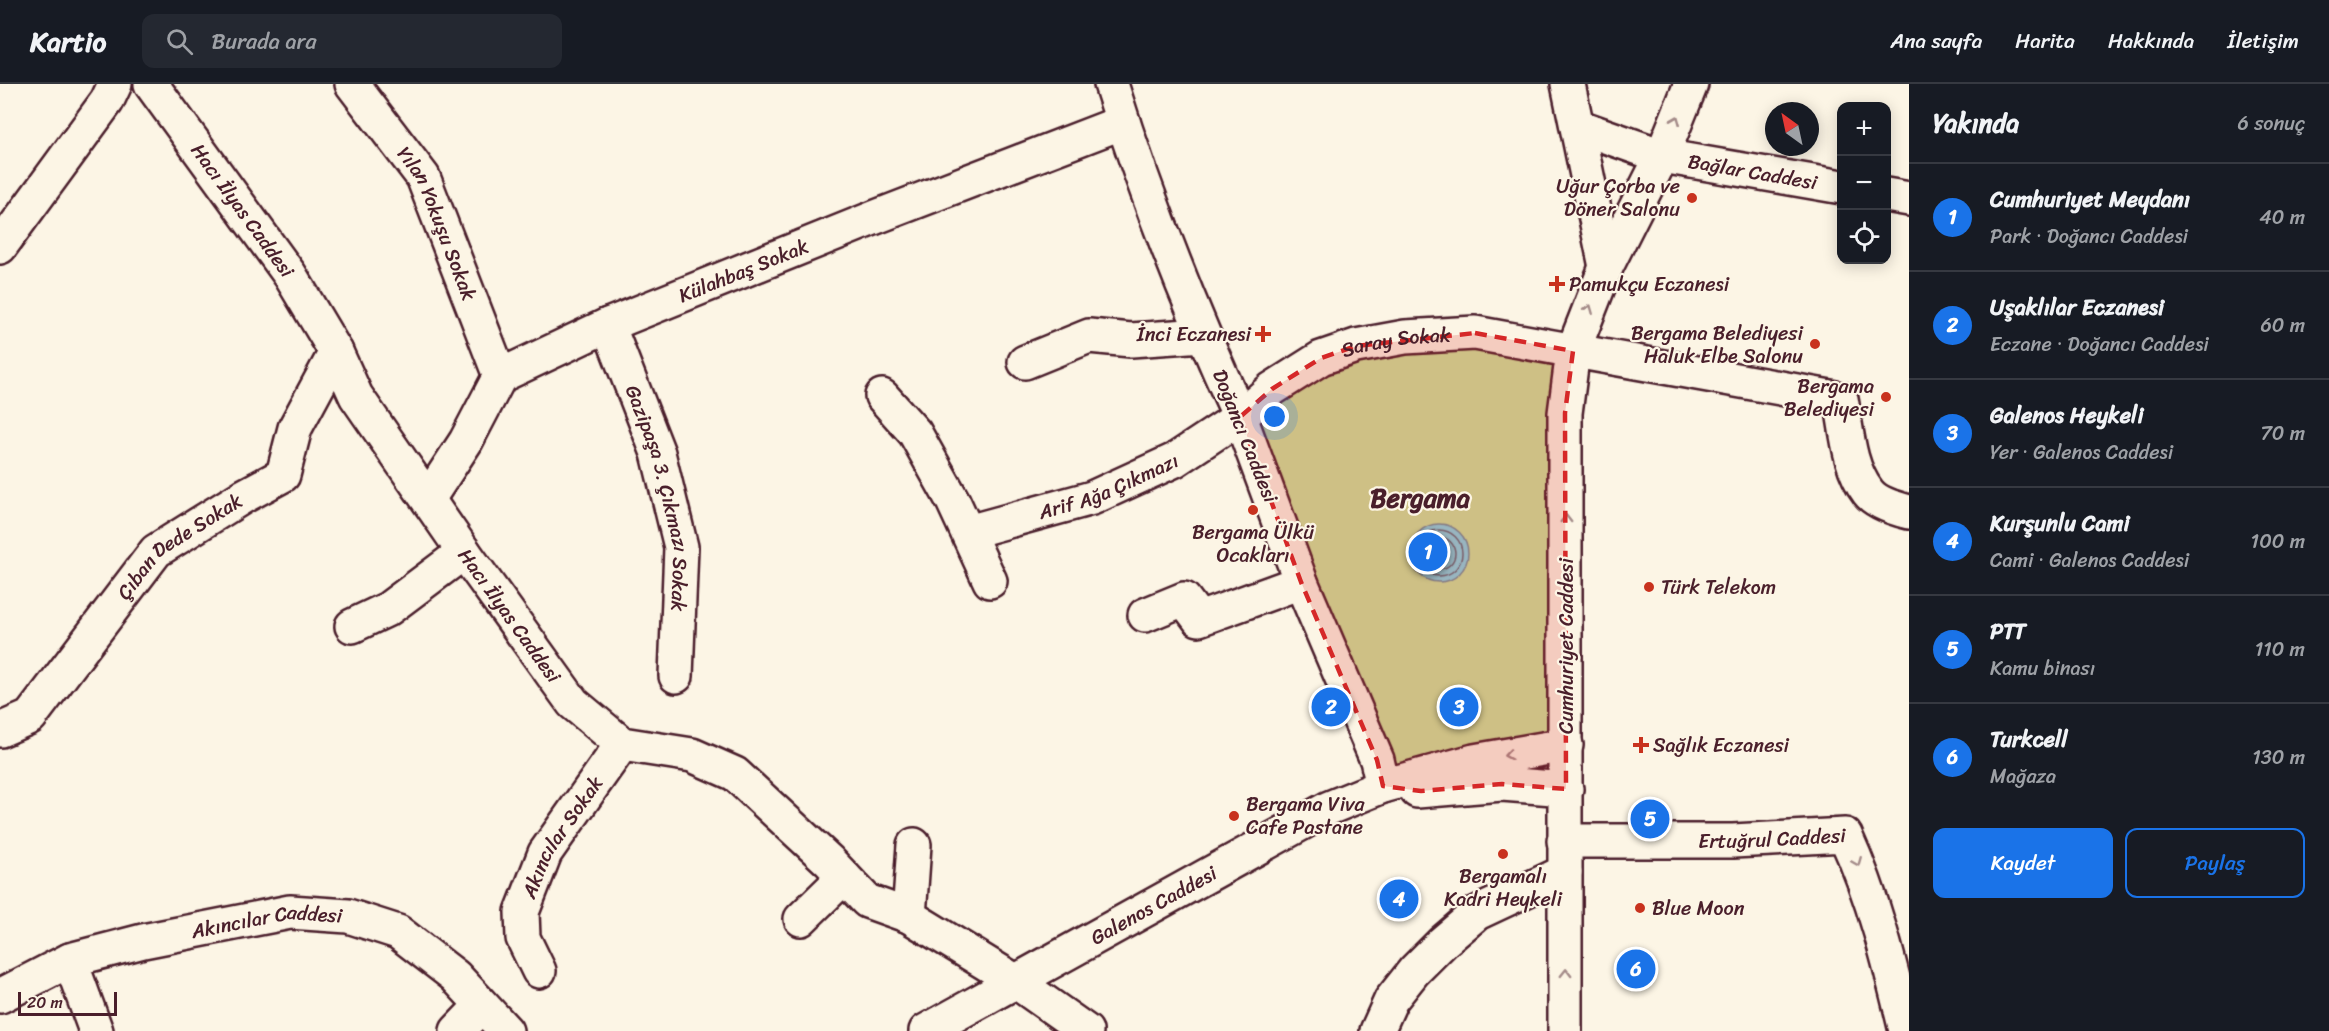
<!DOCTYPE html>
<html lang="tr">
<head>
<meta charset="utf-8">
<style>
  :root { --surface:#171b24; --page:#242831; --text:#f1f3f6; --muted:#9ea1a6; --line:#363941; --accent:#1a73e8 }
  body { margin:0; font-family:Sriracha,sans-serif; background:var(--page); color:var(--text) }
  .controls { position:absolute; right:18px; top:18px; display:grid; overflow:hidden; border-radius:12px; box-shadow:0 3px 15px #0003 }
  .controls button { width:54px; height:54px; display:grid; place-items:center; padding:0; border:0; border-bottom:2px solid var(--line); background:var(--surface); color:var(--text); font:30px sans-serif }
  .compass { position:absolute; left:1765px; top:18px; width:54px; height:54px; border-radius:50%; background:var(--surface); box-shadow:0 3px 15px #0003; rotate:327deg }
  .scale { position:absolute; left:18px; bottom:15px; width:99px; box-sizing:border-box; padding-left:6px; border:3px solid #4a1f2b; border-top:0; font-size:16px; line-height:21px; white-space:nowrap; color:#4a1f2b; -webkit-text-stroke:4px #fcf5e5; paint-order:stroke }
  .you { position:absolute; left:1275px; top:333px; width:21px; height:21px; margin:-15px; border:4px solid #fff; border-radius:50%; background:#1a73e8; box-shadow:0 0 0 9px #1a73e833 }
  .badge { display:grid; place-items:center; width:39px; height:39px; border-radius:50%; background:var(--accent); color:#fff; font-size:20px; font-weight:700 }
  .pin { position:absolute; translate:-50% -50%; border:3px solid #fff; box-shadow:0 2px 6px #0006 }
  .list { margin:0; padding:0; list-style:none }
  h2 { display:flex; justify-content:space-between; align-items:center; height:78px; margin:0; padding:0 24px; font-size:26px }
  h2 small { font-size:20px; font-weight:400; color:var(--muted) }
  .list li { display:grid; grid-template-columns:39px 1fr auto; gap:18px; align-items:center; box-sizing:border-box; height:108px; padding:0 24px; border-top:2px solid var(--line) }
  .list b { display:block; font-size:22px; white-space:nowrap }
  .list p { margin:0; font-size:20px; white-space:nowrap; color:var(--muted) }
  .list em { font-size:20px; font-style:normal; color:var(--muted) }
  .actions { display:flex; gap:12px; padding:18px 24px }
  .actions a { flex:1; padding:14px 0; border:2px solid var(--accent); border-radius:12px; text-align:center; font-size:21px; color:var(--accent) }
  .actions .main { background:var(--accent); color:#fff }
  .icon { flex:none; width:33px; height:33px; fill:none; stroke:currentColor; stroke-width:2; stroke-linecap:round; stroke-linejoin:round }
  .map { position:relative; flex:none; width:1909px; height:947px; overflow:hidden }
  header { display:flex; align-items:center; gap:36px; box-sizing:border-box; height:84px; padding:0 30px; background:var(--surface); border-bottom:2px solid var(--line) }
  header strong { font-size:28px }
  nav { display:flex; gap:33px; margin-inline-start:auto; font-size:21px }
  .search { width:420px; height:54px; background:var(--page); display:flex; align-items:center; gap:15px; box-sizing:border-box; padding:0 21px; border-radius:12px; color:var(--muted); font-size:22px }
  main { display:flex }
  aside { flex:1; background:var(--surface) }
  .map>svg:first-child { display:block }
</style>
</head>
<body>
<header>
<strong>Kartio</strong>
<div class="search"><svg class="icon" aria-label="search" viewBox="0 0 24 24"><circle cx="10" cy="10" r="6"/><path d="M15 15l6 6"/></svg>Burada ara</div>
<nav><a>Ana sayfa</a><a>Harita</a><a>Hakkında</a><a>İletişim</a></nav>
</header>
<main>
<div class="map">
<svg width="1909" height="947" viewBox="0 0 1909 947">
  <rect width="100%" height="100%" fill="#fcf5e5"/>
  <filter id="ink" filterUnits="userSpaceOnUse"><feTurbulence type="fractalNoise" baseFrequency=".0167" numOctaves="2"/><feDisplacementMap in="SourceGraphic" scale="12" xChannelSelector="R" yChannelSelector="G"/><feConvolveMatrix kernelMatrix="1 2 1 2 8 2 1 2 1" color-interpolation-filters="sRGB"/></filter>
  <g filter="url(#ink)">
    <!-- green -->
    <path fill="#cce69d" stroke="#8b8264" stroke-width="1.5" d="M1356 262 1573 267 1566 661 1383 702 1240 333Z"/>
    <!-- water -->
    <path fill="#89d9e6" stroke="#708f9b" stroke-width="1.5" d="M1410 469a29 29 0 1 1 58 0a29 29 0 1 1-58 0Z"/>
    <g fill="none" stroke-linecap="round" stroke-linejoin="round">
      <!-- shore -->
      <path stroke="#636976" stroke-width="1.5" d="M1416 469a23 23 0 1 1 46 0a23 23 0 1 1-46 0Z
        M1423 469a16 16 0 1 1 32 0a16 16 0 1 1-32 0Z"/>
      <!-- minor casing -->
      <g stroke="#4a1f2b" stroke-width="38">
        <g id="minor">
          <path id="s1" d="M151 0 290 191 336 268 356 312 464 468 573 619 622 660 692 671 735 690 829 777 867 817 909 832 1015 897 1086 947"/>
          <path id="s2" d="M352 0 423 93 500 292"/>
          <path d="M1568 0 1606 183"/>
          <path id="s3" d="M1577 42 1662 72 1842 103"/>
          <path d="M1886 111 1909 115"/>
          <path d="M0 163 107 17 115 0"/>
          <path id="s4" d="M608 241 658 369 681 463 676 592"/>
          <path d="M1025 278 1089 252 1131 256 1203 251"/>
          <path d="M882 312 915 349 953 417 990 497"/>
          <path id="s5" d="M428 415 466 357 500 292 608 241 876 133 1123 38"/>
          <path id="s6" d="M968 448 1092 414 1175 376 1240 333C1191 226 1146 113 1111 0"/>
          <path d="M1145 531 1184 515 1199 535 1301 498"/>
          <path d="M352 542 388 525 464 468"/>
          <path id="s7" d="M0 646 30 633 156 467 244 412 283 391 295 344 336 268"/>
          <path id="s8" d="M1564 757H1733L1845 751C1874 814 1890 880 1906 947"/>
          <path d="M909 832 914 761"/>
          <path d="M801 835 844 793"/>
          <path d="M70 876 96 947"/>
          <path id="s9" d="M539 887 523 854 522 828 545 769 622 660"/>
          <path d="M457 947 481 922"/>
          <path d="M1377 947 1391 916 1414 887 1443 858 1477 829 1565 788"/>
        </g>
      </g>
      <!-- major casing -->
      <g stroke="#4a1f2b" stroke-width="38">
        <g id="major">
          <path id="s10" d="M1383 702 1377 676 1301 498 1240 333 1272 305 1321 274 1356 262 1405 253 1475 249 1841 315C1847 346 1848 382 1868 408 1876 419 1897 425 1909 428"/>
          <path d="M1417 707 1502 700 1566 705"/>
          <path id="s11" d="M0 912 70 876 143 857 290 828 348 832 398 848 455 892 506 947"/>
          <path id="s12" d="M926 947 1329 724 1383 702 1474 677 1566 661"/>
          <path d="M1565 947V329L1573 267 1586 234 1606 183 1662 72 1691 0"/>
        </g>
      </g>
      <!-- minor -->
      <use href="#minor" stroke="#fcf5e5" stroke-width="33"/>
      <!-- major -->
      <use href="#major" stroke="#fcf5e5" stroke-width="33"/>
    </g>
    <!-- one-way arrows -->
    <defs><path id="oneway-chevron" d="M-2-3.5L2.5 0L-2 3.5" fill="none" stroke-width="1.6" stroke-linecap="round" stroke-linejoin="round" transform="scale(1.5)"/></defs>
    <g stroke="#a38a88">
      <use href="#oneway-chevron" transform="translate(1676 36) rotate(-68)"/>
      <use href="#oneway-chevron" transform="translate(1589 225) rotate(-68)"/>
      <use href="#oneway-chevron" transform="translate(1566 435) rotate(-90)"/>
      <use href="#oneway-chevron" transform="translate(1508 671) rotate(171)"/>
      <use href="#oneway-chevron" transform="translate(1857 778) rotate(68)"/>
      <use href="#oneway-chevron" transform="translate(1566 889) rotate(-89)"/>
    </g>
  </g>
  <!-- marked area -->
  <path fill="#d62828" fill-opacity="0.2" stroke="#d62828" stroke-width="4.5" stroke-dasharray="12 8" stroke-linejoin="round" d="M1475 249 1573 267 1565 329 1566 705 1502 700 1421 707 1383 702 1377 676 1301 498 1240 333 1272 305 1321 274 1356 262Z"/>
  <!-- markers -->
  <g fill="#c8321e" stroke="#fcf5e5" stroke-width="2">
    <circle cx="1692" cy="114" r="6"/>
    <path d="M1554 191h6v6h6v6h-6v6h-6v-6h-6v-6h6z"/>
    <path d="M1260 241h6v6h6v6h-6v6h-6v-6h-6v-6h6z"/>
    <circle cx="1815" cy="260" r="6"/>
    <circle cx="1886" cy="313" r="6"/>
    <circle cx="1253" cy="426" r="6"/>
    <circle cx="1649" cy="503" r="6"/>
    <path d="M1638 652h6v6h6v6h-6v6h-6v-6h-6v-6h6z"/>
    <circle cx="1234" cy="732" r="6"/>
    <circle cx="1503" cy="770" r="6"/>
    <circle cx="1640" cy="824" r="6"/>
  </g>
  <g text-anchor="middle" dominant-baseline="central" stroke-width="4.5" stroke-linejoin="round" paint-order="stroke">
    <!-- street labels -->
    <g font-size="20" fill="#4a1f2b" stroke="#fcf5e5">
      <text stroke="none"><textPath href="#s3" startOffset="182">Bağlar Caddesi</textPath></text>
      <text stroke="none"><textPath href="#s1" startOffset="156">Hacı İlyas Caddesi</textPath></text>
      <text stroke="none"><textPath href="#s2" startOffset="165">Yılan Yokuşu Sokak</textPath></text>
      <text stroke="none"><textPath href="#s5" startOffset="408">Külahbaş Sokak</textPath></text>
      <text stroke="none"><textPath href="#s10" startOffset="574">Saray Sokak</textPath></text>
      <text transform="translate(1245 352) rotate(68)">Doğancı Caddesi</text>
      <text stroke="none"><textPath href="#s6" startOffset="148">Arif Ağa Çıkmazı</textPath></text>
      <text stroke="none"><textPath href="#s4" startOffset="182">Gazipaşa 3. Çıkmazı Sokak</textPath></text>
      <text stroke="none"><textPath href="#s7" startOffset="262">Çıban Dede Sokak</textPath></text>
      <text stroke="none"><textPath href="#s1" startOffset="642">Hacı İlyas Caddesi</textPath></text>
      <text transform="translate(1566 562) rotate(-90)">Cumhuriyet Caddesi</text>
      <text stroke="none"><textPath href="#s9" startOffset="148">Akıncılar Sokak</textPath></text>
      <text stroke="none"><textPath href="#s8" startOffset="208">Ertuğrul Caddesi</textPath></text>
      <text stroke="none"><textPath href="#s12" startOffset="260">Galenos Caddesi</textPath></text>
      <text stroke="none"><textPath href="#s11" startOffset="280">Akıncılar Caddesi</textPath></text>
    </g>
    <!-- poi labels -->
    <g font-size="20" fill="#4a1f2b" stroke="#fcf5e5" text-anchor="start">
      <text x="1680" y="102" text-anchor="end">Uğur Çorba ve<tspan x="1680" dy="23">Döner Salonu</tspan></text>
      <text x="1569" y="200">Pamukçu Eczanesi</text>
      <text x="1803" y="249" text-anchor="end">Bergama Belediyesi<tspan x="1803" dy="23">Haluk Elbe Salonu</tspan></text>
      <text x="1251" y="250" text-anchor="end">İnci Eczanesi</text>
      <text x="1874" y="302" text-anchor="end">Bergama<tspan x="1874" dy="23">Belediyesi</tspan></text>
      <text x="1253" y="448" text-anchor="middle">Bergama Ülkü<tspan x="1253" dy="23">Ocakları</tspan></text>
      <text x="1661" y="503">Türk Telekom</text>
      <text x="1653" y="661">Sağlık Eczanesi</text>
      <text x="1246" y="720">Bergama Viva<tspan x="1246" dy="23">Cafe Pastane</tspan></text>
      <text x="1503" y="792" text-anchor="middle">Bergamalı<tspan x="1503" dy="23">Kadri Heykeli</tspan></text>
      <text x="1652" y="824">Blue Moon</text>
    </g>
    <!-- district labels -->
    <g font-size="26" font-weight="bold" fill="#4a1f2b" stroke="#fcf5e5">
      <text x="1420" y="414">Bergama</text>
    </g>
  </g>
</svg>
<div class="controls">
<button>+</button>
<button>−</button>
<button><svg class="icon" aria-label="locate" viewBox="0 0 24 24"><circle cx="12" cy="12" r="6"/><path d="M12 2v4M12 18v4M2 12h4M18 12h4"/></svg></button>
</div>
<svg class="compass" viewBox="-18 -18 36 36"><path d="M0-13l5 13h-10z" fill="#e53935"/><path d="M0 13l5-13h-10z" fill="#9ea1a6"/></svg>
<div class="scale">20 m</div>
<div class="you"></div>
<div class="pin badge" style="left:1428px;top:468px">1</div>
<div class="pin badge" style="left:1331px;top:623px">2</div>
<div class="pin badge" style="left:1459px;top:623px">3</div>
<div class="pin badge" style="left:1399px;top:815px">4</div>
<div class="pin badge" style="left:1650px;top:735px">5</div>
<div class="pin badge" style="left:1636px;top:885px">6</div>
</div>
<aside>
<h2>Yakında<small>6 sonuç</small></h2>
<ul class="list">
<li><span class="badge">1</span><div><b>Cumhuriyet Meydanı</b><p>Park · Doğancı Caddesi</p></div><em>40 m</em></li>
<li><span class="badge">2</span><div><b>Uşaklılar Eczanesi</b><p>Eczane · Doğancı Caddesi</p></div><em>60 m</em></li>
<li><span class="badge">3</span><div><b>Galenos Heykeli</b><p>Yer · Galenos Caddesi</p></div><em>70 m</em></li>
<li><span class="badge">4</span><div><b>Kurşunlu Cami</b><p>Cami · Galenos Caddesi</p></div><em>100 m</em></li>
<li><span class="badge">5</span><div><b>PTT</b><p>Kamu binası</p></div><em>110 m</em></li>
<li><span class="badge">6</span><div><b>Turkcell</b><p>Mağaza</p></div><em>130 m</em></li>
</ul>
<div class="actions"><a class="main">Kaydet</a><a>Paylaş</a></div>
</aside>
</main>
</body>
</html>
